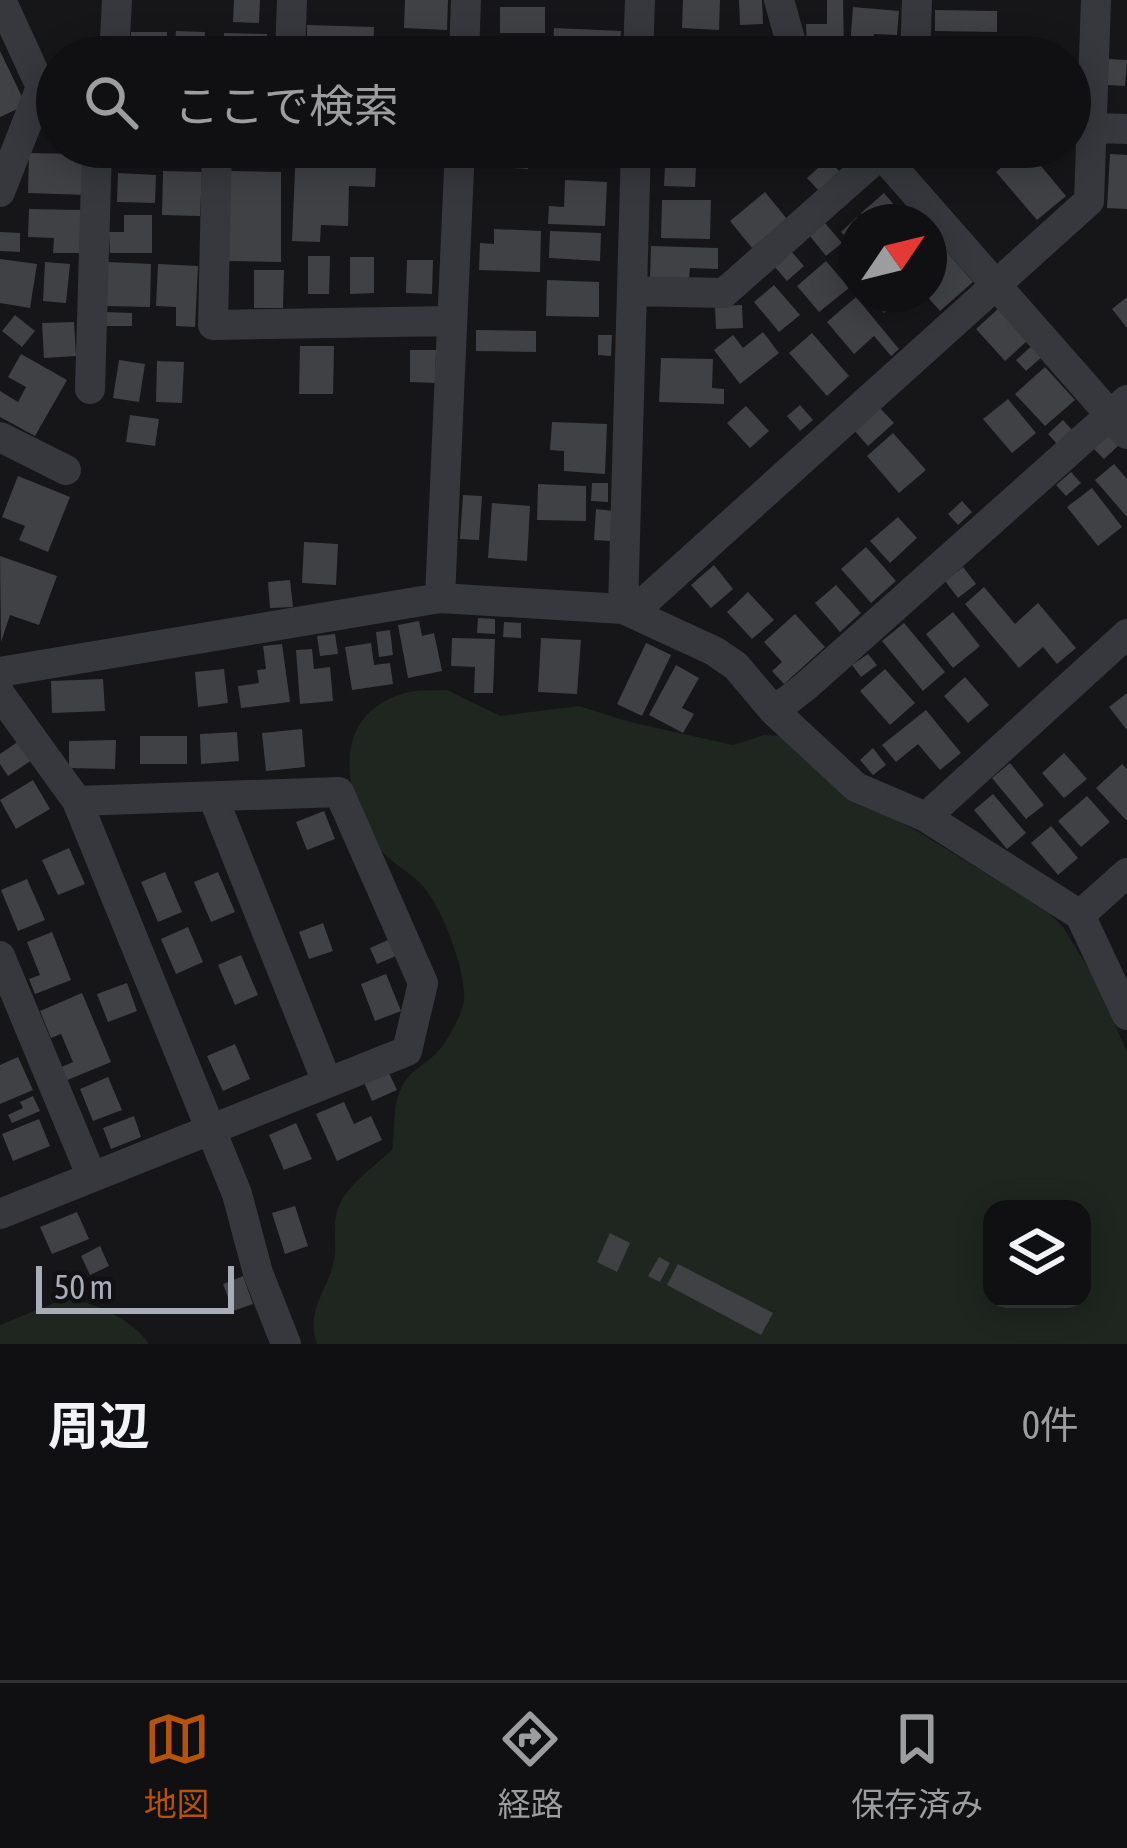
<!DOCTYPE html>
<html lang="ja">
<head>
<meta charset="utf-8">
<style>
  :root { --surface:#101012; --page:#19191b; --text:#f1f3f6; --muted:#9c9d9f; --line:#303032; --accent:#b45309 }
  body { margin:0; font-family:"Asap Condensed","Noto Sans JP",sans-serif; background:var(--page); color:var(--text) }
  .controls { position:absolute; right:36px; bottom:36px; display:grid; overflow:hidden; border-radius:24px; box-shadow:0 6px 30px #0003 }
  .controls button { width:108px; height:108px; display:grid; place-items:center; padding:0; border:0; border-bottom:3px solid var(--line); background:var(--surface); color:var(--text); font:60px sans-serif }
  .compass { position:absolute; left:839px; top:204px; width:108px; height:108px; border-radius:50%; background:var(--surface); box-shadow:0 6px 30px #0003; rotate:55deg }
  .scale { position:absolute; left:36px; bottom:30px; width:198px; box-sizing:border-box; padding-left:12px; border:6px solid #a8adb8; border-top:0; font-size:33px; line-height:42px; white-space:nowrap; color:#a8adb8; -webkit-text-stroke:9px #111113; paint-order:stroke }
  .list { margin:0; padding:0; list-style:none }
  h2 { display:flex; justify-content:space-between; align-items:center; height:156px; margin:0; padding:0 48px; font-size:51px }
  h2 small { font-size:39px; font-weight:400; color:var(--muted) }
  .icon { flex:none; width:66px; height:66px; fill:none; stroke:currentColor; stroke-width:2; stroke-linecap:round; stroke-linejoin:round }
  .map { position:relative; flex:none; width:1127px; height:1344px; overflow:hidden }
  .search { position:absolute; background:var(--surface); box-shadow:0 6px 30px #0003; left:36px; right:36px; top:36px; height:132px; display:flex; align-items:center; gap:30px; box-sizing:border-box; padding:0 42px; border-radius:66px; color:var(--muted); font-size:45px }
  .sheet { height:336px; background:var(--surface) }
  nav { display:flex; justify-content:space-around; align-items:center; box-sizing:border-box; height:168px; border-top:3px solid var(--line); background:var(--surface); font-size:33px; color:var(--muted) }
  nav a { display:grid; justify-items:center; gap:6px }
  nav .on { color:var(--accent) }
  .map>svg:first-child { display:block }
</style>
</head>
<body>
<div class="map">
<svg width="1127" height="1344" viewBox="0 0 1127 1344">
  <rect width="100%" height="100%" fill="#161618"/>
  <!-- green -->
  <path fill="#1e261f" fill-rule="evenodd" d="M447 690 500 716 579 706 630 722 733 745 764 735 782 736 851 797 917 831 1046 910 1063 927 1095 979 1127 1052V1344H317C304 1307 332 1288 335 1253 336 1237 332 1221 339 1206 348 1184 375 1166 392 1150 396 1126 391 1101 406 1080 415 1067 431 1061 440 1049 448 1040 463 1012 464 1000 467 971 440 901 419 882 403 867 383 858 372 839 342 788 333 715 402 694 416 689 433 691 447 690ZM992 1209H1082V1299H992Z
    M64 1299C94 1301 133 1320 149 1344H0V1325Z"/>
  <!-- building -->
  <path fill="#404145" d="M234 0H260L259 23 233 22Z
    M405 0H448L447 30 404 28Z
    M683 0H720L719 30 682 28Z
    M739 0H762L763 24 740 25Z
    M827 0H843L844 50H807L806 24H827Z
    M500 7H545V33H500Z
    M853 7 899 11 897 35 874 34 872 49 850 47Z
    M935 10 997 11V32L935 31Z
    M307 25 374 27 373 57H307Z
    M554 28 621 31 620 57H553Z
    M176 31 205 32 203 57H174Z
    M131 32H167V57H131Z
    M224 33 267 34 266 57H224Z
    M388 36 432 38 431 57 387 53Z
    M476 41H508V57H476Z
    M0 51 26 105 0 117Z
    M1108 59 1127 60 1125 86 1107 85Z
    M78 147H88L87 195 28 193 29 153 78 154Z
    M114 147H197V166L114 165Z
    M296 147H377L375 187 349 186 348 226 321 225 320 242 292 241Z
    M413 147H440V160H413Z
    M498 147H529L528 169 497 167Z
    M666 147H697L695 187 664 186Z
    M808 147H848V157L808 156Z
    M1025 147 1066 196 1037 220 996 172Z
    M1110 154 1127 155V209L1107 208Z
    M828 159 840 172 820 192 807 178Z
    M163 171 202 172 200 216 162 215Z
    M229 171 281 172V262L229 261Z
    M118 173 156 175 155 203 117 202Z
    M565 180 607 182 605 226 548 224 549 206 564 207Z
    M765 192 787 219 752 248 730 221Z
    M884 193 909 222H869L861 213Z
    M662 200H711L710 239 661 238Z
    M29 209 81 210 80 253H53L54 238 28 237Z
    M124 215H152V253H110L109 232H124Z
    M857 217V248L841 232Z
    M825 223 842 243 826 256 810 236Z
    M494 229 541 231 540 272 479 270 480 243 494 244Z
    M550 231 601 233 600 261 549 258Z
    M0 232 20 233V252L0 251Z
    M935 238 973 282 940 311 925 294H929V243Z
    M651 246 718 248V269L690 268 689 279 650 278Z
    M791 251 804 266 787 281 774 266Z
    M308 256H330L329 294H308Z
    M350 257H374V293L350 294Z
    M0 259 37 264 30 308 0 303Z
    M407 260H433L432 294 406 293Z
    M826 261 849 288 819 312 797 286Z
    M45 262 70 264 66 303 43 301Z
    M107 262 151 264 150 307 106 306Z
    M158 264 198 266 195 327 176 326V307L156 306Z
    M254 270H284L283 308H254Z
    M547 280 599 282V317L546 316Z
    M774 285 800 315 779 332 754 302Z
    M867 294H907L884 313Z
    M856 297 899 349 891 356 874 336 854 354 827 322Z
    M1127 297V328L1112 309Z
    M742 305 743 328 716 329 715 306Z
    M999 308 1028 340 1005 361 976 329Z
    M105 312 132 313V326H105Z
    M15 315 35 331 22 347 2 331Z
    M74 322 76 356 44 358 42 323Z
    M476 330 536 331V352L476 351Z
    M763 332 779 353 740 384 714 350 733 335 743 348Z
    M812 333 849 376 827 396 789 353Z
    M598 335H612L611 356 598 355Z
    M1034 344 1044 355 1026 371 1016 360Z
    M300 346H334L333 394H299Z
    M410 350H436L435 383 410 382Z
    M21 354 67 380 35 436 0 417V391L18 402 26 387 8 377Z
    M661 358 713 359 712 388 724 389V404L659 402Z
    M119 360 145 364 139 402 113 398Z
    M157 361 184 362 182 403 156 402Z
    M1045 367 1075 400 1045 426 1015 394Z
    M1008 399 1036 433 1012 453 983 419Z
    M800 405 813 420 800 431 787 416Z
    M746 406 769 431 750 448 727 423Z
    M880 408 894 423 868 446 854 430Z
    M130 415 159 419 155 446 126 442Z
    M1063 420 1073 431 1058 445 1048 434Z
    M552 422 607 424 605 474 564 471V451L550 450Z
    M893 433 926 470 899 493 867 456Z
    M1108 435 1118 446 1104 459 1094 449Z
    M1114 464 1127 479V517L1095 480Z
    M1071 472 1081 483 1066 496 1056 485Z
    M18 476 70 497 48 552 19 540 25 526 2 517Z
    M592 483H608V502L591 501Z
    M538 484 586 486V521L537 520Z
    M1092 488 1122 527 1098 546 1067 507Z
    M463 495 482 496 479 540 460 539Z
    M962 501 972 512 958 525 948 514Z
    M492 503 530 506 527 561 488 558Z
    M596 509 613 511 610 541 594 540Z
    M898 517 917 538 890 563 870 541Z
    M304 542 338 544 336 585 302 583Z
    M866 547 896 581 871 603 841 569Z
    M0 556 57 576 39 625 10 615 1 642Z
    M714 565 733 589 711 608 691 585Z
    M963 567 976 584 958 598 945 581Z
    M290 580 293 607 270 608 268 582Z
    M836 585 861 613 840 632 815 603Z
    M984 587 1015 624 1038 603 1076 648 1057 664 1043 647 1019 668 965 604Z
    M748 592 774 620 752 639 727 612Z
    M953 612 980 646 953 668 926 634Z
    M795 614 825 647 784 684 772 671 782 662 764 642Z
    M478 618 495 619V634L477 633Z
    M419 621 422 636 434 633 442 671 408 678 398 625Z
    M504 622 521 623V638L503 637Z
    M904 623 945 672 923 691 882 641Z
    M390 630 393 655 379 657 376 632Z
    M335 634 338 654 320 656 317 636Z
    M452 638 495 639 493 693H474L475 667 451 666Z
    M541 638 581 640 577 694 538 692Z
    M371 643 374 665 390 663 393 684 352 690 345 647Z
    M646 643 671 655 642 716 617 704Z
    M282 644 290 702 241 708 238 686 259 683 257 670 266 669 263 646Z
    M312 649 314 669 330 667 333 701 300 704 296 650Z
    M868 654 877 665 861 677 852 665Z
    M676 665 699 678 682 708 694 714 683 733 649 715Z
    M224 669 228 703 198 707 195 672Z
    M885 669 915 703 890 725 860 691Z
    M965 677 989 705 968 723 944 696Z
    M103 679 105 711 52 713 51 681Z
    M1127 693V730L1109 707Z
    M926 710 961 753 940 770 918 744 896 762 882 745Z
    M302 729 305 767 266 771 262 733Z
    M237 732 239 761 201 764 200 734Z
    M140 736H187V764H140Z
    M116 740 115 769 69 768V741Z
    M19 741 32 760 8 776 0 764V754Z
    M873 748 886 765 873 775 860 760Z
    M1064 753 1087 779 1064 798 1042 773Z
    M1010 763 1044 805 1026 819 992 778Z
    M1122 764 1127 769V821L1096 788Z
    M33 780 50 809 16 829 0 800Z
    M993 794 1026 833 1007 849 974 810Z
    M1087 796 1110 822 1081 847 1058 821Z
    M324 811 335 839 307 850 296 822Z
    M1051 826 1078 858 1058 875 1031 843Z
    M69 848 85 884 58 895 42 860Z
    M165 872 182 912 158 922 141 882Z
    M218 872 235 912 211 922 194 882Z
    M27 879 45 920 18 931 1 890Z
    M323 923 333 951 309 959 299 932Z
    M188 927 203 962 176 974 161 939Z
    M52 932 71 980 35 994 29 979 40 975 27 942Z
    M388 940 396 956 377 964 370 948Z
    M241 955 258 995 235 1005 218 965Z
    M386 974 401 1011 375 1021 361 984Z
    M127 983 137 1011 108 1022 97 994Z
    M82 993 111 1062 65 1081 59 1068 73 1062 61 1034 51 1038 40 1011Z
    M235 1044 250 1079 223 1091 207 1056Z
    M18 1057 33 1090 0 1104V1065Z
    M388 1071 397 1090 372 1101 364 1082Z
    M108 1077 122 1110 93 1121 80 1089Z
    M33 1096 40 1111 12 1123 8 1115 23 1108 20 1102Z
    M344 1102 354 1124 371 1116 382 1140 337 1161 316 1114Z
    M134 1116 141 1137 111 1149 103 1128Z
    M39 1119 50 1146 13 1161 2 1134Z
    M296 1123 312 1159 284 1170 269 1135Z
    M295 1206 308 1246 285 1254 272 1213Z
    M77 1212 89 1239 52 1254 40 1227Z
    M610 1233 630 1243 617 1272 597 1262Z
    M100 1246 109 1266 90 1275 81 1256Z
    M659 1257 670 1263 660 1282 648 1276Z
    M678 1264 773 1313 761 1335 667 1285Z
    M243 1276 253 1304 233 1311 223 1284Z"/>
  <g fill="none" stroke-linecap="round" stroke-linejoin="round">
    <!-- minor -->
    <path stroke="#37383d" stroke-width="30" d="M1 0 41 87 57 88
      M779 0 795 57
      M114 57 117 0
      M290 57 292 0
      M464 57 466 0
      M638 57 640 0
      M915 57 917 0
      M1070 127 1127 129
      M217 147 213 325 452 321
      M881 147V154L1127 434
      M0 192 41 87
      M634 291 724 293 881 154
      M90 389 97 147
      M0 437 66 470
      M440 598 460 147
      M623 609 636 147
      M632 613 1089 201 1096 0
      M0 672 440 598 623 609 714 651 736 666 774 711 856 787 926 817 1080 915 1127 1015
      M0 694 77 801 237 1194 258 1273 286 1344
      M774 711 806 686 1127 400
      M213 797 327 1082
      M926 817 1127 634
      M1080 915 1127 873
      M0 956 91 1175
      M0 1214 407 1051 423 983 339 792 77 801"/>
  </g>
</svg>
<div class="controls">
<button><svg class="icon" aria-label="layers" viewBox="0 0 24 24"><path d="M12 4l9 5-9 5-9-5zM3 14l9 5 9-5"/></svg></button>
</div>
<svg class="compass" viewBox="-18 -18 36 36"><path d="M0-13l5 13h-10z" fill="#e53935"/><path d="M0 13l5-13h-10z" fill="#9c9d9f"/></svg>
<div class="scale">50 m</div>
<div class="search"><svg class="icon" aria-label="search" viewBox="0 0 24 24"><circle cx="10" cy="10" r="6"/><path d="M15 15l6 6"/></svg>ここで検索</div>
</div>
<section class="sheet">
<h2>周辺<small>0件</small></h2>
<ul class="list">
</ul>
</section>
<nav>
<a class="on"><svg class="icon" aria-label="map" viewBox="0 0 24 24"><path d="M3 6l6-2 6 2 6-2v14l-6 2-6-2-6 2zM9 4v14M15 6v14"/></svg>地図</a>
<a><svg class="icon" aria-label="directions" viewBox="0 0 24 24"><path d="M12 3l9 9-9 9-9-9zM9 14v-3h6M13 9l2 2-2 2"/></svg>経路</a>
<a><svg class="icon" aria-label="saved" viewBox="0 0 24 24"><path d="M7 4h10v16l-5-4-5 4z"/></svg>保存済み</a>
</nav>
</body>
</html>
